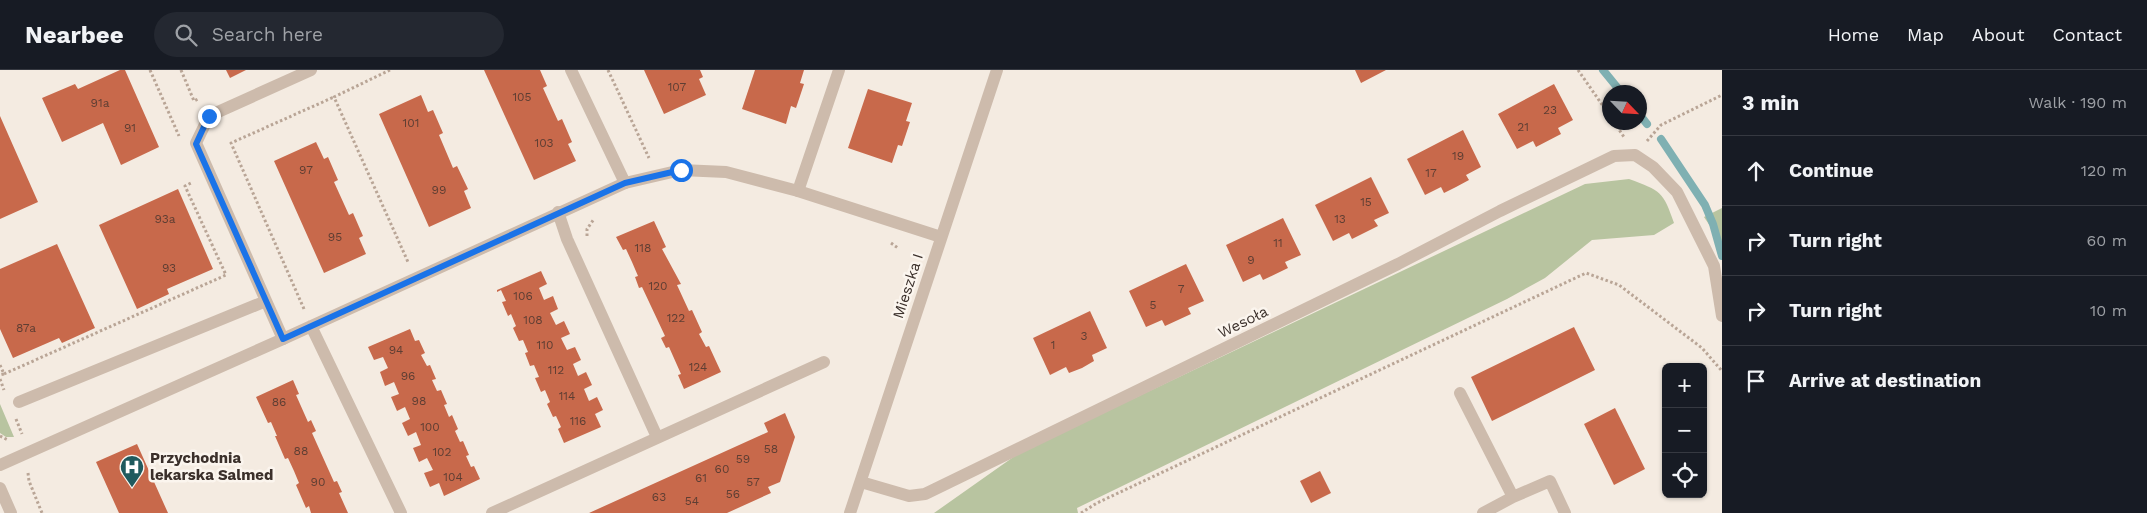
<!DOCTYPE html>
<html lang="en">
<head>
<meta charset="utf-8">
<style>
  :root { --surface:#171b24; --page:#242831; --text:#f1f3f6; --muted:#9ea1a6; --line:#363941 }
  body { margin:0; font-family:"Work Sans",sans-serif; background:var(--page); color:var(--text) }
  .controls { position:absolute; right:15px; bottom:15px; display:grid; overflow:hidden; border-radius:8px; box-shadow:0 1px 4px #0004 }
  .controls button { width:45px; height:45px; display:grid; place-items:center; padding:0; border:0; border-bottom:1px solid var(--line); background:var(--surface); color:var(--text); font:25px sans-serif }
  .compass { position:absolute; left:1602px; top:15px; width:45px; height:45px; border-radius:50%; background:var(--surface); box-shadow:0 1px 4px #0004; rotate:115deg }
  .stop { position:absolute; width:15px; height:15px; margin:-11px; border:4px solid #1a73e8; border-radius:50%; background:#fff }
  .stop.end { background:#1a73e8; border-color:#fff; box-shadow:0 1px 5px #0008 }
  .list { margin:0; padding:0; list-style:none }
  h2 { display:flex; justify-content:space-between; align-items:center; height:65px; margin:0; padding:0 20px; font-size:21px }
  h2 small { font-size:16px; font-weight:400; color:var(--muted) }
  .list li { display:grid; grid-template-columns:32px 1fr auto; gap:15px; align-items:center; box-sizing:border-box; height:70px; padding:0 20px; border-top:1px solid var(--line) }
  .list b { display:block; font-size:19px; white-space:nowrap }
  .list em { font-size:16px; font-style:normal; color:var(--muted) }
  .icon { flex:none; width:28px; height:28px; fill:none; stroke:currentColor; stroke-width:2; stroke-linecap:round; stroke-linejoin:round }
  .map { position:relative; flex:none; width:1722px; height:443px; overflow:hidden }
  header { display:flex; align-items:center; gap:30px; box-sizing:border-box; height:70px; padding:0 25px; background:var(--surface); border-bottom:1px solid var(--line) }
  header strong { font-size:24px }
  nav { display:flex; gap:28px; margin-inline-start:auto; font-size:18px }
  .search { width:350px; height:45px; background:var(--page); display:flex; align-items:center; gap:12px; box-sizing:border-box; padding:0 18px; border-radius:28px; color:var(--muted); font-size:19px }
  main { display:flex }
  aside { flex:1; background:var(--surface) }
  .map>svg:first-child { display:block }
</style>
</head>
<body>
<header>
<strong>Nearbee</strong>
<div class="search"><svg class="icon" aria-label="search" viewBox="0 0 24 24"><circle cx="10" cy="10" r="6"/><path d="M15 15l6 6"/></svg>Search here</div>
<nav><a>Home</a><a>Map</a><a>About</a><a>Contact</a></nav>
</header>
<main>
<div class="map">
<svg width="1722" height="443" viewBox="0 0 1722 443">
  <rect width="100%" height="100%" fill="#f4ebe1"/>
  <!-- green -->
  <path fill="#b8c4a0" d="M1629 109C1661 121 1663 121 1674 153L1654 165 1592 170 1545 208 1507 229 1077 438 1078 443H934L1019 383 1585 114Z
    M1722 138V174L1704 147Z
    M0 334 14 367H6L0 363Z"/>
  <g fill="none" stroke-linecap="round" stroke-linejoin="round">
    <!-- stream -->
    <path stroke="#7fb0b2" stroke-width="8" d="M1603 0 1621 22
      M1640 45 1647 54
      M1661 69 1705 135 1713 154 1722 186"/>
  </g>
  <!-- building -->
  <path fill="#c8694b" d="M120 0H125L159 77 121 95 103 53 62 72 42 28 75 14 78 19Z
    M226 0H246L230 8Z
    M484 0H540L547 16 543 18 558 51 562 49 572 72 568 74 576 91 534 110Z
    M644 0H700L703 7 699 9 706 25 664 44Z
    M755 0H804L800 13 804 14 796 38 791 36 786 54 742 39Z
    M1355 0H1386L1361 13Z
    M1554 14 1573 50 1558 58 1561 64 1536 77 1533 71 1517 79 1498 44Z
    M868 19 912 33 906 51 910 52 902 76 898 75 892 93 848 78Z
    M421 25 428 42 433 40 443 63 439 65 453 98 457 96 468 119 464 121 471 138 429 157 379 44Z
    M0 46 38 132 0 149Z
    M1463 60 1481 97 1466 105 1469 110 1456 117 1444 123 1441 117 1425 125 1407 89Z
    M316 72 324 89 328 87 338 110 334 112 349 145 353 143 363 166 359 168 366 184 324 203 274 91Z
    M1371 107 1389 143 1374 150 1378 156 1352 169 1349 163 1333 171 1315 135Z
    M178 119 213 199 167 219 169 224 137 239 99 155Z
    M1283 148 1301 185 1285 192 1288 198 1263 210 1260 204 1243 212 1226 175Z
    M654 151 666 177 662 179 681 214 677 215 689 241 692 240 702 262 699 264 706 277 709 276 721 302 684 319 678 305 681 304 669 277 666 278 661 268 665 266 642 217 639 218 635 207 638 206 632 192 626 179 623 180 616 167Z
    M57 174 95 258 62 273 59 268 13 288 0 259V199Z
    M1186 194 1204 231 1188 238 1191 244 1165 256 1162 250 1146 257 1129 221Z
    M541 201 547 214 539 218 544 230 553 226 558 239 550 243 556 255 564 251 570 264 561 268 567 280 575 277 581 290 573 294 578 306 586 302 592 315 584 319 589 331 597 327 603 340 595 344 601 357 564 373 558 359 561 357 556 346 553 347 547 334 550 332 545 320 541 322 535 308 539 307 534 295 530 296 525 283 528 282 523 270 519 271 513 258 516 256 511 244 508 246 502 232 506 231 501 220 497 222V220Z
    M1090 241 1107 278 1092 285 1094 291 1082 298 1069 303 1066 297 1050 305 1033 268Z
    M1574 257 1595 300 1492 351 1471 307Z
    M410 259 415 271 419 270 425 283 421 285 427 296 430 295 436 309 432 310 437 321 441 320 447 334 444 335 449 347 452 345 458 359 455 361 460 372 463 371 469 385 466 386 471 397 474 396 480 409 444 426 439 413 430 417 424 403 433 400 427 388 419 392 413 378 421 375 416 362 408 366 402 353 410 349 405 337 397 341 391 327 399 324 394 312 385 316 380 302 388 298 383 287 374 290 368 277Z
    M293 310 299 324 296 325 308 352 311 350 316 361 312 363 334 412 337 411 342 422 339 423 348 443H311L309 436 306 438 296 415 299 413 294 401 288 388 285 389 275 366H277L271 352 268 353 256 327Z
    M1615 338 1645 399 1614 415 1584 354Z
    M785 343 795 367 780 412 768 417 771 423 727 443H589L768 362 764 353Z
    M137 374 168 443H119L96 392Z
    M1320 401 1331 423 1311 433 1300 411Z"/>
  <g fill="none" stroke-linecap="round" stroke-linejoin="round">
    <!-- path -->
    <path stroke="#b9a596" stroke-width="3" stroke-dasharray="2.5 2.5" stroke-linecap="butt" d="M150 0 179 66
      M181 0 194 31 198 29
      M390 0 334 27 408 192
      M608 0 649 88
      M1578 0 1610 46
      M1614 52 1624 67
      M1647 71 1661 55 1722 25
      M587 166V159L594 149
      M891 173 898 178
      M304 239 231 73 334 27
      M0 295 4 304 0 305
      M4 304 226 205 185 116 193 112
      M0 309 4 320
      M16 349 22 364
      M0 366 8 370
      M28 403 29 411 42 443
      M1081 443 1097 433 1586 203 1619 215 1702 278 1722 301"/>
    <!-- service -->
    <path stroke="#cdbbac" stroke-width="12" d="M571 0 625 113
      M798 121 839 0
      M283 269 196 73 209 46 311 0
      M1460 323 1513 427 1483 443
      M19 332 266 231
      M1513 427 1550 411 1565 443"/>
    <!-- minor -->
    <path stroke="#cdbbac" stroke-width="12" d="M558 142 567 169 657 367
      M311 256 401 443
      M0 395 283 269 625 113 681 100 726 102 798 121 941 167
      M861 412 909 426 925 424 1398 194 1500 141 1614 86 1635 85 1653 97 1677 122 1714 196 1722 246
      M0 418 11 443
      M492 443 824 292
      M850 443 997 0"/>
  </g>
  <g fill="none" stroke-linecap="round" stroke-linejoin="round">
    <!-- route -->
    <path stroke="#1a73e8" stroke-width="6" d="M209 46 196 74 283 269 625 113 681 100"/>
  </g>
  <!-- icons -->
  <defs>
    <g id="hospital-pin" transform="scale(1.25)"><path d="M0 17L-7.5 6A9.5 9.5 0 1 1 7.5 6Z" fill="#1f5a5e" stroke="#fbf5ee"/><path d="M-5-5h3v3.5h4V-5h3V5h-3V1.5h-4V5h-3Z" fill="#fff"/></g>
  </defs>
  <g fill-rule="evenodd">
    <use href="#hospital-pin" x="132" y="397"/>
  </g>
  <g text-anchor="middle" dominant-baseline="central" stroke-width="5" stroke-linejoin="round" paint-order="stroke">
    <!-- number labels -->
    <g font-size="12" fill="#5e3e33">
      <text x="677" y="17">107</text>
      <text x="522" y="27">105</text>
      <text x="100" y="33">91a</text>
      <text x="1550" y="40">23</text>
      <text x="411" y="53">101</text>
      <text x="1523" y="57">21</text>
      <text x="130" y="58">91</text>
      <text x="544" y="73">103</text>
      <text x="1458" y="86">19</text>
      <text x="306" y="100">97</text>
      <text x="1431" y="103">17</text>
      <text x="439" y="120">99</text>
      <text x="1366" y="132">15</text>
      <text x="165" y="149">93a</text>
      <text x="1340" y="149">13</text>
      <text x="335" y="167">95</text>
      <text x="1278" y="173">11</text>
      <text x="643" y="178">118</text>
      <text x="1251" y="190">9</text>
      <text x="169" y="198">93</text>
      <text x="658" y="216">120</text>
      <text x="1181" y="219">7</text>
      <text x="523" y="226">106</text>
      <text x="1153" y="235">5</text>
      <text x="676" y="248">122</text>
      <text x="533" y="250">108</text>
      <text x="26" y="258">87a</text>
      <text x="1084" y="266">3</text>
      <text x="545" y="275">110</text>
      <text x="1053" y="275">1</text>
      <text x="396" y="280">94</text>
      <text x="698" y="297">124</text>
      <text x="556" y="300">112</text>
      <text x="408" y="306">96</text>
      <text x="567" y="326">114</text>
      <text x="419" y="331">98</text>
      <text x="279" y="332">86</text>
      <text x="578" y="351">116</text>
      <text x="430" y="357">100</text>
      <text x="771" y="379">58</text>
      <text x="301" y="381">88</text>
      <text x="442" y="382">102</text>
      <text x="743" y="389">59</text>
      <text x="722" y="399">60</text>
      <text x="453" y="407">104</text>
      <text x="701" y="408">61</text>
      <text x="318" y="412">90</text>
      <text x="753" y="412">57</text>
      <text x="733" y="424">56</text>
      <text x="659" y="427">63</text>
      <text x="692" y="431">54</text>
    </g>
    <!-- street labels -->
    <g font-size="15" fill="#3b302b" stroke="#fbf5ee">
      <text transform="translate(908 216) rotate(-72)">Mieszka I</text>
      <text transform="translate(1243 252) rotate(-26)">Wesoła</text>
    </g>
    <!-- poi labels -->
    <g font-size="15" font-weight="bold" fill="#3b302b" stroke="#fbf5ee" text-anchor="start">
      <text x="150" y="388">Przychodnia<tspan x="150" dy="17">lekarska Salmed</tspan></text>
    </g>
  </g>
</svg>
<div class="controls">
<button>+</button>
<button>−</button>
<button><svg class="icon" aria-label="locate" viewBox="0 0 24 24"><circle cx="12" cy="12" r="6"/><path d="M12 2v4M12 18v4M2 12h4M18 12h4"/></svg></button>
</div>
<svg class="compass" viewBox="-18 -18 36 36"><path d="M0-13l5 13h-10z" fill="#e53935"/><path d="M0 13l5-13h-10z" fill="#9ea1a6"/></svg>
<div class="stop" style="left:681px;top:100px"></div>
<div class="stop end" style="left:209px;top:46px"></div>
</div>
<aside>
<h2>3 min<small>Walk · 190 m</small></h2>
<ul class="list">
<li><svg class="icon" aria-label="ahead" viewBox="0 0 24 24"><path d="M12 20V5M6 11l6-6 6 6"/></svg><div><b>Continue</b></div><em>120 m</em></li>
<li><svg class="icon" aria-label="right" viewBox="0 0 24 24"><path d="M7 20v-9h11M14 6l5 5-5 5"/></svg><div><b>Turn right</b></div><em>60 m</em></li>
<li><svg class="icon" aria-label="right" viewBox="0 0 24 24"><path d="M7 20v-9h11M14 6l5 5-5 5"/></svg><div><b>Turn right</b></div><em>10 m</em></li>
<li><svg class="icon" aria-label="arrive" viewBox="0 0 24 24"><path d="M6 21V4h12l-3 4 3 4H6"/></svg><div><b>Arrive at destination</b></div></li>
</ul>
</aside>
</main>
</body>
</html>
